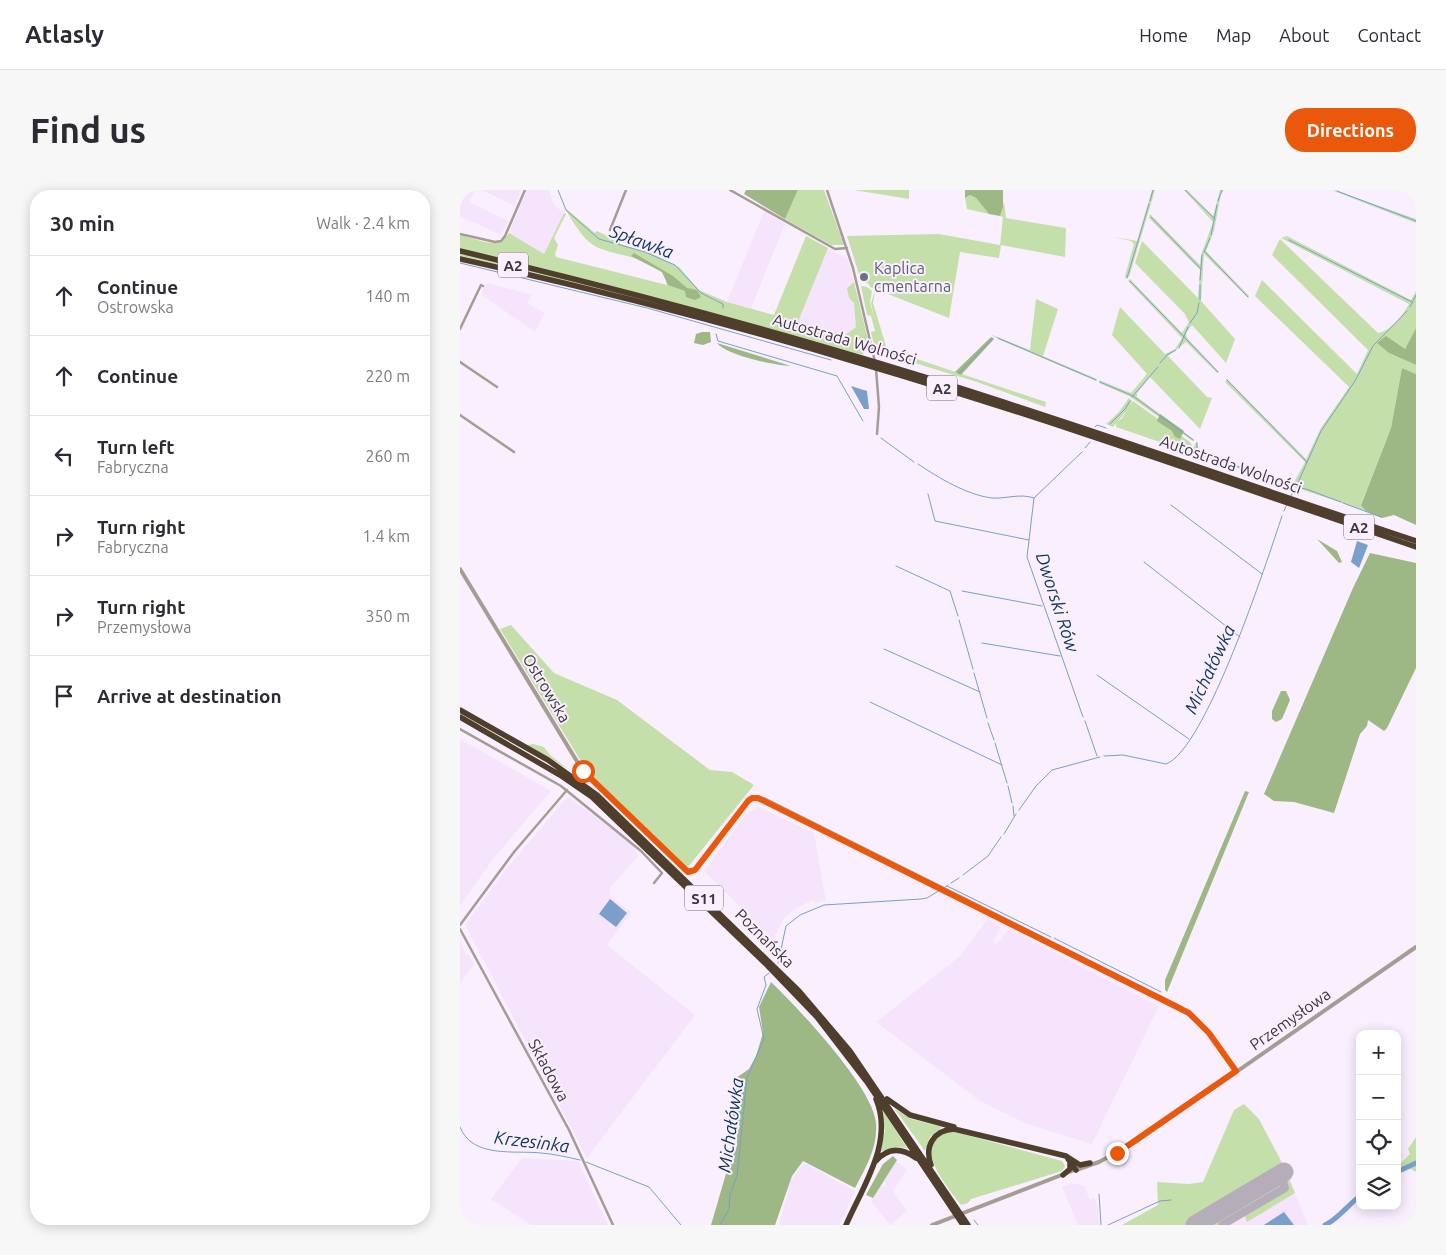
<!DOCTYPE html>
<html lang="en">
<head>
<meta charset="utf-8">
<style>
  :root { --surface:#fff; --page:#f7f7f7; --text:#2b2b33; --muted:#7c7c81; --line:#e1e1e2; --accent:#ea580c }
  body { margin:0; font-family:Ubuntu,sans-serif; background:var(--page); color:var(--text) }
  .controls { position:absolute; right:15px; bottom:15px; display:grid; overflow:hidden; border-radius:10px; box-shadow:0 2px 12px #0003 }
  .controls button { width:45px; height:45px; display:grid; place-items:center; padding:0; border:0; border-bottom:1px solid var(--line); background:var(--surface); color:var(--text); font:25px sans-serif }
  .stop { position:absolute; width:15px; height:15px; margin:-11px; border:4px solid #ea580c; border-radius:50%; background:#fff }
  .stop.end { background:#ea580c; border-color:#fff; box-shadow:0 1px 5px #0008 }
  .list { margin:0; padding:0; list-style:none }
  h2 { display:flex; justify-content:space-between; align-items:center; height:65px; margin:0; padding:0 20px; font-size:21px }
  h2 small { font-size:16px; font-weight:400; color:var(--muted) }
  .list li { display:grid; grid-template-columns:32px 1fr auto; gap:15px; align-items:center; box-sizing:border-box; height:80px; padding:0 20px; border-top:1px solid var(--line) }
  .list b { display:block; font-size:19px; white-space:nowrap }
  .list p { margin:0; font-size:16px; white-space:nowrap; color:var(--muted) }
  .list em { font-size:16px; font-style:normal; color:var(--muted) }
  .icon { flex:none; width:28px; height:28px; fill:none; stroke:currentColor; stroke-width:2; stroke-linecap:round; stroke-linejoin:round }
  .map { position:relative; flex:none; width:956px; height:1035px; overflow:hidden; border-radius:20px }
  header { display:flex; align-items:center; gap:30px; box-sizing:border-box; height:70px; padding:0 25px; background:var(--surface); border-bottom:1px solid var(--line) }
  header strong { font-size:24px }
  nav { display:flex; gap:28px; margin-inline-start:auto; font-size:18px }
  .intro { display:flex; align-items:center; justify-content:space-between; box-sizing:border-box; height:120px; padding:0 30px }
  h1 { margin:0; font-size:35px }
  .button { padding:12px 22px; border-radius:20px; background:var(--accent); color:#fff; font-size:18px; font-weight:700 }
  main { display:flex; gap:30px; padding:0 30px }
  aside { flex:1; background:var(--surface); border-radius:20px; box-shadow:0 2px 12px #0003 }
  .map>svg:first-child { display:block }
</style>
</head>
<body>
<header>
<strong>Atlasly</strong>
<nav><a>Home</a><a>Map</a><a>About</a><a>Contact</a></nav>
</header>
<div class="intro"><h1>Find us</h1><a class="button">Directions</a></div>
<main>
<aside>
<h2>30 min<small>Walk · 2.4 km</small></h2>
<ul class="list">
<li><svg class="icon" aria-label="ahead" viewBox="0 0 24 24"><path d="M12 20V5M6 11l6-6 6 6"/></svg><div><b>Continue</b><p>Ostrowska</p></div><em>140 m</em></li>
<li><svg class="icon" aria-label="ahead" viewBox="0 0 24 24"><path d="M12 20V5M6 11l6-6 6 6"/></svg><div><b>Continue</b></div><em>220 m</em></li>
<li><svg class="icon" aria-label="left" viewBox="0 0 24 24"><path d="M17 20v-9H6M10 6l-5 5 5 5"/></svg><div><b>Turn left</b><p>Fabryczna</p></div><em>260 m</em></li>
<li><svg class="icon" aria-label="right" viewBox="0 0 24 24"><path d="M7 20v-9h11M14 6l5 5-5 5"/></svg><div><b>Turn right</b><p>Fabryczna</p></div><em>1.4 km</em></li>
<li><svg class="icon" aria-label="right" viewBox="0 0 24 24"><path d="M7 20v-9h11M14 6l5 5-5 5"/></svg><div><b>Turn right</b><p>Przemysłowa</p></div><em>350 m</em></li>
<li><svg class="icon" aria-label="arrive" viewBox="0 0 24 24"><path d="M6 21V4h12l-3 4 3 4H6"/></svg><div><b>Arrive at destination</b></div></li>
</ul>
</aside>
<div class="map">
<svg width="956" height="1035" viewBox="0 0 956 1035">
  <rect width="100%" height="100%" fill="#faeffe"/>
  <!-- built -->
  <path fill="#f6e4fc" d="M0 0H15L9 12 48 31 41 45 0 26Z
    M21 0H61L55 16Z
    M67 0H89L94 15 104 23 84 64 49 43Z
    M304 21 325 34 291 118 267 112Z
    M368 58 388 69 394 92 387 98 389 108 394 113 396 137 385 145 338 132Z
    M28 93 72 105 67 113 85 123 75 142 22 105 23 96Z
    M0 549 91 601 33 669 0 716Z
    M108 606 174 656 178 666 150 698V706L171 722 147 755 235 825 127 968 5 735 46 679Z
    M298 617 354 643 366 711 356 713 352 710 335 719 324 728 313 749 244 681 286 624Z
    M528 729 541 737 533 752 536 754 538 750 540 751 548 739 699 816 632 954 567 934 520 911 416 832 499 767Z
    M0 749 6 765H9L14 774 0 794Z
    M817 960 848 1035H691Z
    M62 968 118 971 148 1035H71L31 1009Z
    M436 971 447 980 433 1001 447 1021 430 1035 411 1011 421 996 424 997 426 994 424 992Z
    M344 973 395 1001 379 1035H319L331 990Z
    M612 993 624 996 630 1010 634 1008 638 1017 639 1035H618L602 997Z"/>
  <!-- green -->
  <path fill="#c5dfab" d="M97 0 104 17 135 43 137 41 160 52V54L190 63 219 77 239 100 267 112 314 125 346 46 368 58 338 132 385 145 396 137 394 113 389 108 387 98 394 92 410 158 404 159 403 165 227 116 0 59V45C18 49 37 61 49 43L84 64 104 23 106 24 94 48 98 55 95 64 96 67 207 95C204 63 148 69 129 52 117 41 102 15 97 0Z
    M338 0H364L384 55H371L325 29Z
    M394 0H449V9Z
    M692 0H695L669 87 666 89 665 86 674 54 671 51 654 47 677 51Z
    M724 0H727L753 26 760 0H764L761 4 754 41 746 61 789 106 788 108 744 64 741 111 775 149 766 173 732 135 726 143 727 148 759 182 757 183 726 152 708 166 747 207 752 208 740 239 690 187 677 203V207L735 250 733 251 669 206 639 193V190L671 203 687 184 652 145 660 117 705 164 715 159 722 148 668 91 670 89 722 143 729 132 725 124 675 73 682 51 738 108 740 80 689 28 690 24 740 75 741 65 753 32Z
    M874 0 956 29V33L874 1Z
    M510 5 516 8 529 24 507 19 505 8Z
    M544 12 546 28 606 38 605 67 541 55 539 68 500 62 489 128 410 97 409 94 401 91 387 46 479 44 540 55 543 27 540 26Z
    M827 46 951 110 956 101V138L945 159 929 163 956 175V184L942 178 931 238 901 314 906 321 734 263 733 258 737 251 739 262 833 294 845 272 765 192 767 189 846 269 861 238 889 197 795 106 802 90 897 184 908 160 812 65 820 49 918 143C931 141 943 125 949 114L821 48Z
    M0 63 182 108 396 170 0 67Z
    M401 96 407 97 412 101 410 112 415 131 411 113 415 101 413 113 427 159 586 212 585 217 517 192 425 164 420 158 415 159 411 142 415 141 411 126 407 125Z
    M576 109 598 119 583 166 637 189 636 191 540 150 530 144 570 160Z
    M669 208 672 211 669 218 653 237 646 234 658 223Z
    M673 211 730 252 732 255 731 260 729 262 656 237V233L662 228Z
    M51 435 94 483 157 510 250 580 272 582 294 595 228 677 224 676 127 581 40 439Z
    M73 554 84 557 90 565 108 579 67 555Z
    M784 914 799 929 824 977 727 1035H662L698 1015 697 992 729 994 743 992 774 920Z
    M434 918 451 929 482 937 470 947 465 961Z
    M422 920H423L447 958 438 957 421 961 425 941Z
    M492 941 602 971 605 976 602 981 511 1009 508 1013 501 1015C487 996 446 950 492 941Z
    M956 947V982L949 978 938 983 937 977 950 964 948 959Z
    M827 984 835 1003 787 1032 784 1024 829 997 824 988Z
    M819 989 822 990 823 997 759 1035H742Z"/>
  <!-- forest -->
  <path fill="#9eb885" d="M286 0H338L325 29 284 4Z
    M505 0H543V17L540 26 529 24 516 8 510 5 505 8Z
    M174 63 213 86 227 98 237 100 241 107 235 110 226 107 225 101 208 95 202 82 171 66Z
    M956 138V175L929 163 917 153 926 146 945 159Z
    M242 142H250L251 152 243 155 234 153 236 144Z
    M531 147 534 149 501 185 495 182Z
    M257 153 331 176C316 176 266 165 257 153Z
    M942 178 956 184V335L934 325 922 328 906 321 901 315 931 238Z
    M700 224 724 241 720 249 715 247 712 241 697 231Z
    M857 349 877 361 882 372 879 373Z
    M910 363 956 373V478L927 538 924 541 908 530 907 536 900 544 874 623 834 612 814 611 804 604 893 398Z
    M821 501H826L830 510 822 529 816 532 812 529V521Z
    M785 601 789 602 707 802 705 800V790Z
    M311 792C338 818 413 897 416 933 418 957 406 977 395 998L343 971 332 986 315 1035H251L270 970 277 956V943L280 936 272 927 275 893 276 888 289 879 296 866 303 843 299 817Z
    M433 966 437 970 413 1008 406 1005 423 974Z"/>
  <!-- water -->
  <path fill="#799fca" d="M391 196 407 201 409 219H404Z
    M897 351 908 355 899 378 891 372Z
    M150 709 167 723 156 737 139 724Z
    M824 1022 834 1035H804Z"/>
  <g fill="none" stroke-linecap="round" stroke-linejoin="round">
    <!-- stream -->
    <path stroke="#799fca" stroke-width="1" d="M98 0 106 20 139 49 185 62 215 75 241 103 263 114V118
      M725 0 755 29
      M877 1 956 31
      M690 11 693 0
      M758 11 762 0
      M691 27 741 79
      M751 45 757 15
      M829 50 952 112
      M744 61 788 107
      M744 62 750 48
      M0 73 187 118 371 170
      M667 88 689 14
      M740 90 742 65
      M670 91 758 182
      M740 110V95
      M950 117 956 105
      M730 133 737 123 739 113
      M256 144 258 151 377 186 403 231
      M538 148 636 190
      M719 158 728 137
      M700 173 707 165 716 160
      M499 183 533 148
      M767 190 847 272
      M640 192 673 206 733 250
      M672 207 698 177
      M650 234 665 219 670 211
      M635 237 637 235 646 238
      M421 248 454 272
      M737 253V263L787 280
      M625 258 630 252
      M622 262 574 308 567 367 623 527
      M458 274C479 288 507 305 532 308 546 309 560 303 574 308
      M790 281 811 288
      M816 290 845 299
      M836 297 861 241 895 191 913 156 947 121
      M846 299 881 312
      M468 304 475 331 569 350
      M831 306 834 300
      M883 313 921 327
      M711 315 802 384
      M824 321 827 314
      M684 372 780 447
      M436 376 490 401 498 426
      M502 401 582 416
      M499 430 513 479
      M522 453 600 466
      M424 459 520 502
      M514 483 527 528
      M637 485 729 549
      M410 512 542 575
      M625 531 637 566
      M528 533 534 550
      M535 553 547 593
      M644 566 663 565 706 574C746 559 807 371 822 326
      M548 596 552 613
      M553 616 554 626
      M559 620 576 596 592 580 640 567
      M544 644 556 624
      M503 685 528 666 541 647
      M491 693 499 688
      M487 696 591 747
      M485 697 488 695
      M594 748 701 802
      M318 773 326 736 340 725 364 715 461 709 467 708 480 700
      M0 937C12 969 56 960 81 963 94 964 107 967 120 970
      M126 972 189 997 221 1035
      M639 1004 641 1035
      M514 1030 518 1035
      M260 1035 269 1019 270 1004 277 986 287 888 304 849 297 819 306 795 304 787 309 783
      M648 1035 700 1011 711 1010"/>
    <!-- river -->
    <path stroke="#799fca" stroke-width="5" d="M937 982 956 973
      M865 1035C877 1030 889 1014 900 1006"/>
    <!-- taxiway -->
    <path stroke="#b6adba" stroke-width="8" d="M762 1035 825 998 822 987 816 986"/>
    <!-- runway -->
    <path stroke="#b6adba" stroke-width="19" d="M735 1035 824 982"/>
    <!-- minor -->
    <path stroke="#a59d94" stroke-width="2.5" d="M270 0 375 59 387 58
      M367 0 393 78 415 172
      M150 40 166 0
      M0 44 35 52 41 51 45 46 65 0
      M0 139 21 95 23 96
      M0 172 37 197
      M416 179 419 217 417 244
      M0 225 54 262
      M0 539 101 596 181 661 202 683 194 693
      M0 735 54 662 107 600
      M0 739 109 940 153 1035"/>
    <!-- tertiary -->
    <path stroke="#a59d94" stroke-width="4" d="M0 379 121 578 225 680 230 682 235 680 289 610 295 607 304 609 720 817 745 838 776 881
      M616 980 639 972 674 953 956 757
      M472 1035 617 979"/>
    <!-- motorway -->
    <path stroke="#4e3e2b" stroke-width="5.5" d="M0 61C155 98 309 139 461 186 627 237 791 296 956 351
      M0 69C136 99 270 134 403 174 589 229 772 294 956 357
      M0 520 88 570 137 605 339 801 390 861 508 1035
      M0 527 100 585 132 607 307 775 357 827 407 892 503 1035
      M427 909 450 925 494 937
      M608 969 616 980
      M416 971C428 957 442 958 456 968
      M471 975C464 956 474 940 494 939L606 966 620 975 630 973
      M603 985 610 979V973
      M386 1035C403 996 434 952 416 909"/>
  </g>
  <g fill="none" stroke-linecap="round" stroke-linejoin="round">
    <!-- route -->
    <path stroke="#ea580c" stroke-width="6" d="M123 581 228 682 235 680 288 611 292 608H298L729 823 749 843 776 881 657 963"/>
  </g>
  <!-- markers -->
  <circle fill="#6b7280" stroke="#faeffe" stroke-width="2" cx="404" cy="87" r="5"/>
  <g text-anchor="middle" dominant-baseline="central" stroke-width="4" stroke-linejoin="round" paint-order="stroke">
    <!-- shield labels -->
    <g fill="#faeffe" stroke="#756d78" stroke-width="1">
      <rect x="38" y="62.5" width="30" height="25" rx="4"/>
      <rect x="467" y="185.5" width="30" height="25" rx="4"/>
      <rect x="884" y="324.5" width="30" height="25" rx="4"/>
      <rect x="225" y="695.5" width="38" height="25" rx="4"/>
    </g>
    <g font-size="15" font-weight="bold" fill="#3c353e">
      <text x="53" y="75">A2</text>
      <text x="482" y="198">A2</text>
      <text x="899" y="337">A2</text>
      <text x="244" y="708">S11</text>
    </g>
    <!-- worship labels -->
    <g font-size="16" fill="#5b616d" stroke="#faeffe" text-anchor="start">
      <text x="414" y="78">Kaplica<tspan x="414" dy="18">cmentarna</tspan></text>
    </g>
    <!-- street labels -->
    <g font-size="16" fill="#3c353e" stroke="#faeffe">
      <text transform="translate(385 149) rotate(16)">Autostrada Wolności</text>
      <text transform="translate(771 274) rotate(19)">Autostrada Wolności</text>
      <text transform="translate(87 498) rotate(59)">Ostrowska</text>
      <text transform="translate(305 748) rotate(45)">Poznańska</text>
      <text transform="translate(830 829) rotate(-35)">Przemysłowa</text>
      <text transform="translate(89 880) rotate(62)">Składowa</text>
    </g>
    <!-- water labels -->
    <g font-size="18" font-style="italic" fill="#0c355e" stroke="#faeffe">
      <text transform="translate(182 51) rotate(20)">Spławka</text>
      <text transform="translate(598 412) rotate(72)">Dworski Rów</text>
      <text transform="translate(749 479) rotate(-65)">Michałówka</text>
      <text transform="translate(270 935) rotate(-82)">Michałówka</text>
      <text transform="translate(72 951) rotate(7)">Krzesinka</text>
    </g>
  </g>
</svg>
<div class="controls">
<button>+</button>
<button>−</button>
<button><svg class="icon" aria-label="locate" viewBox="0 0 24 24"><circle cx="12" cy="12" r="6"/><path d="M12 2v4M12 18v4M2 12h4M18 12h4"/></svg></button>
<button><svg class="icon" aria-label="layers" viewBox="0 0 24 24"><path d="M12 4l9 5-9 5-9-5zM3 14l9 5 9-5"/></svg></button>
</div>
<div class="stop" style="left:123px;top:581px"></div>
<div class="stop end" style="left:657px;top:963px"></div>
</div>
</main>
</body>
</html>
